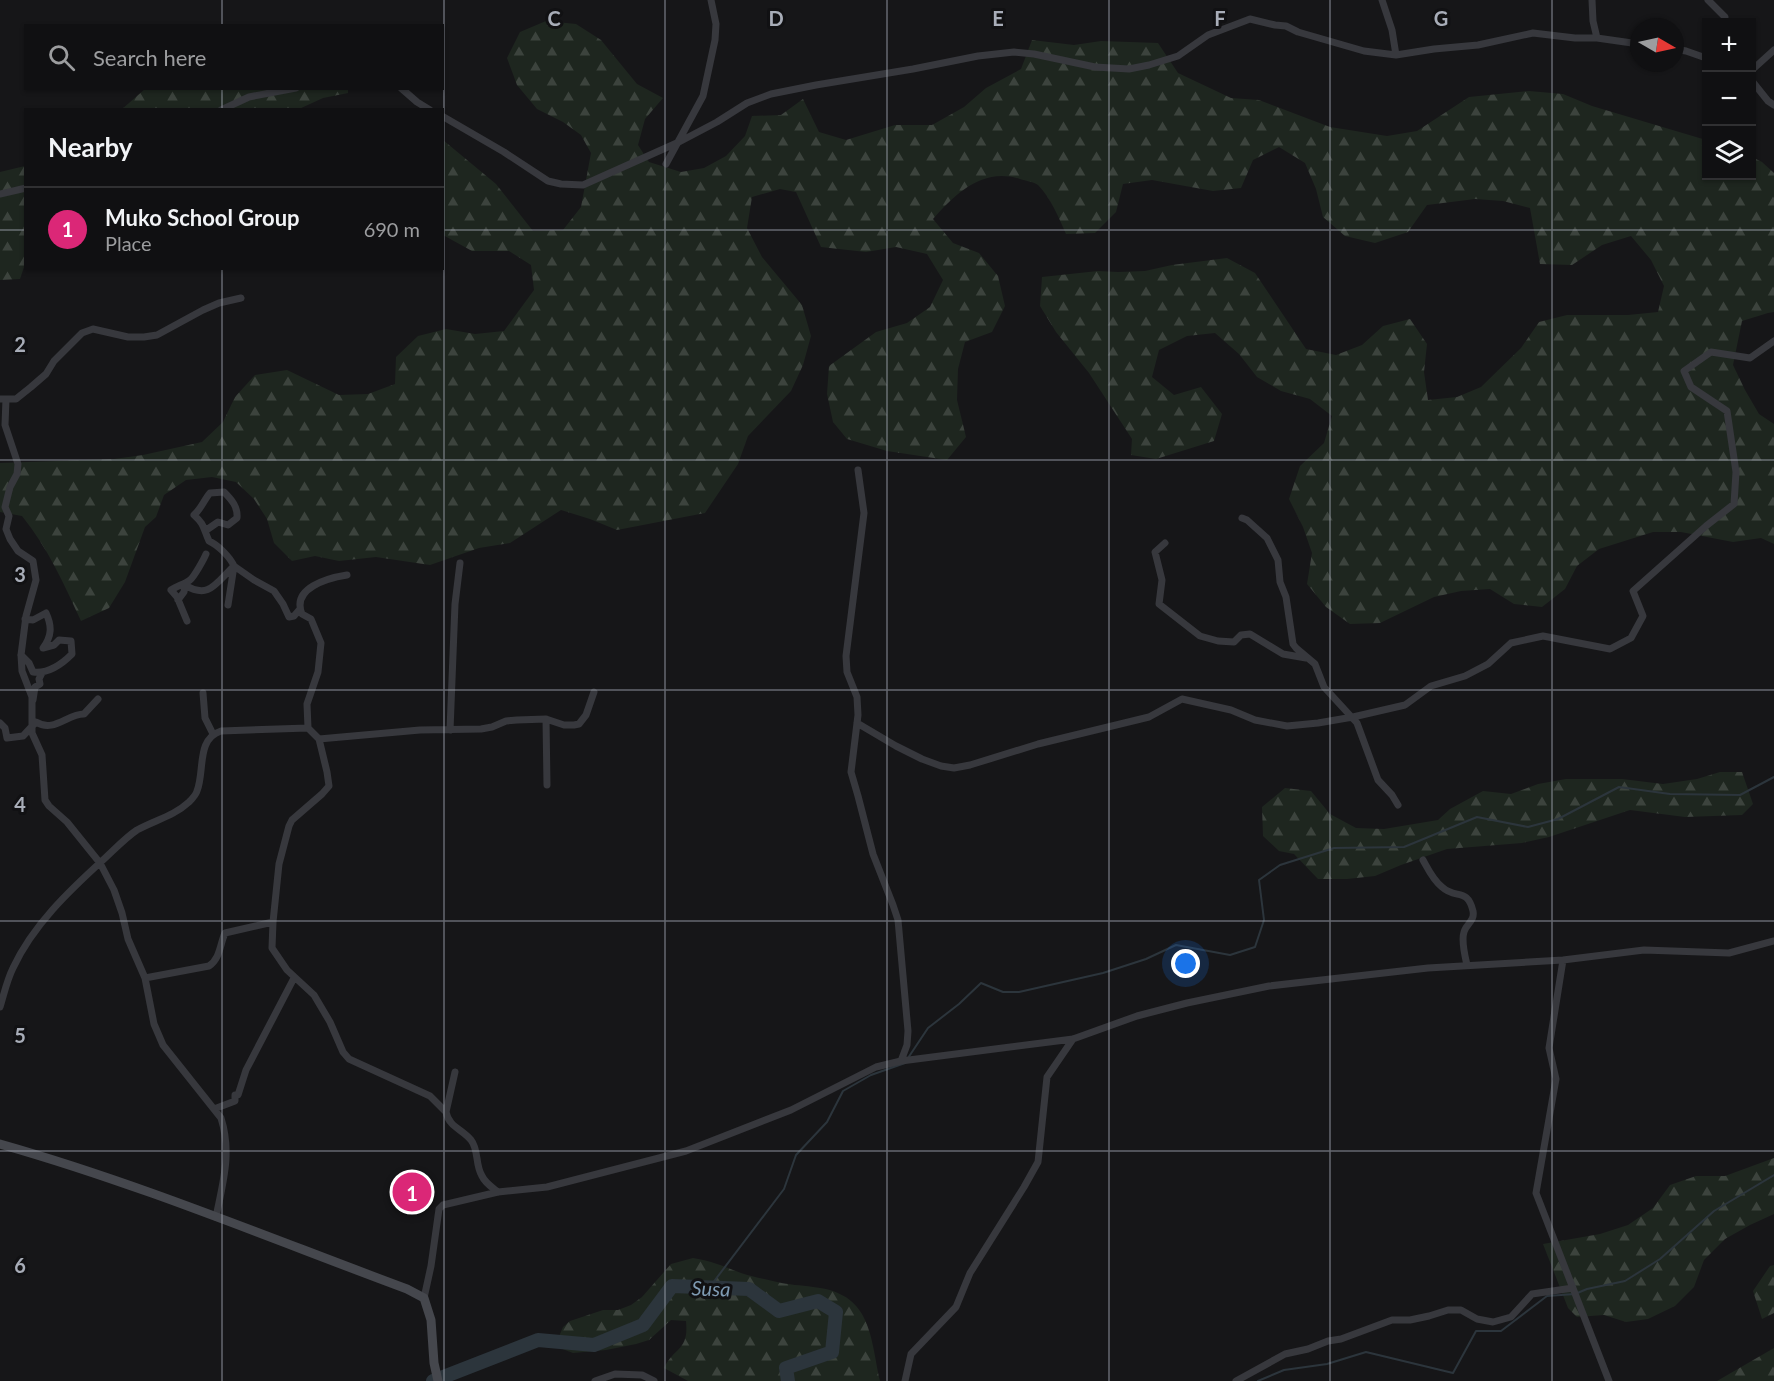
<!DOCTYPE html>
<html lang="en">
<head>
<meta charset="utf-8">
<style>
  :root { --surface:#101012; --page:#1e1e20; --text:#f1f3f6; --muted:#9c9d9f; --line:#303032; --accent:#db2777 }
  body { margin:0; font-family:Lato,sans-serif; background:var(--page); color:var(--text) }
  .controls { position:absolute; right:18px; top:18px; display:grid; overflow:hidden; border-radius:0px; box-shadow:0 2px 4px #0004 }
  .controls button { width:54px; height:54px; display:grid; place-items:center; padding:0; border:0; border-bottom:2px solid var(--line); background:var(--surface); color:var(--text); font:30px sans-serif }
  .compass { position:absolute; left:1630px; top:18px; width:54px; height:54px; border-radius:50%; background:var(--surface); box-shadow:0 2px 4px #0004; rotate:99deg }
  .you { position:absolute; left:1186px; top:964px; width:21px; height:21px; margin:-15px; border:4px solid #fff; border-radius:50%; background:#1a73e8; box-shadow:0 0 0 9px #1a73e833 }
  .badge { display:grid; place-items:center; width:39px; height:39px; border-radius:50%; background:var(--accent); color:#fff; font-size:20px; font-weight:700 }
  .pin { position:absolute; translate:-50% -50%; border:3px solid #fff; box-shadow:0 2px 6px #0006 }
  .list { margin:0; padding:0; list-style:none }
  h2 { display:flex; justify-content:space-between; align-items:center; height:78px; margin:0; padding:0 24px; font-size:26px }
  h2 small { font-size:20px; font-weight:400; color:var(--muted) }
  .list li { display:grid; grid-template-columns:39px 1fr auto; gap:18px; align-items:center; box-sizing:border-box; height:84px; padding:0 24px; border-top:2px solid var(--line) }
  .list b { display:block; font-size:22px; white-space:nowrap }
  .list p { margin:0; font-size:20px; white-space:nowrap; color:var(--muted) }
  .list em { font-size:20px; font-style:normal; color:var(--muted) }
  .icon { flex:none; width:33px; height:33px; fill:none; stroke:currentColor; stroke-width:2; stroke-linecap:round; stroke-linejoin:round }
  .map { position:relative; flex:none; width:1774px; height:1381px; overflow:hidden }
  .search { position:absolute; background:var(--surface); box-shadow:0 2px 4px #0004; left:24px; top:24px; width:420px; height:66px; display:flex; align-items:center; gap:15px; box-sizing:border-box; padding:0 21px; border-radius:0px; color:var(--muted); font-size:22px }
  .panel { position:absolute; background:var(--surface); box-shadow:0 2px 4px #0004; left:24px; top:108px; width:420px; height:162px; border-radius:0px }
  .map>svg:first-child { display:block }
</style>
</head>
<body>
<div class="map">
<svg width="1774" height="1381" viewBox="0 0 1774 1381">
  <defs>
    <pattern id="forest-firs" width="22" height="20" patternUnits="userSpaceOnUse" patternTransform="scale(1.5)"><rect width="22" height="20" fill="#1e261f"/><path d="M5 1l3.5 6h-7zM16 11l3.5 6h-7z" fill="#3c433d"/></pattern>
  </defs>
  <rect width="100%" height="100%" fill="#161618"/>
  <!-- forest -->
  <path fill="url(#forest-firs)" d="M546 21 576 24 601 40 637 84 663 98 645 119 638 145 649 162 681 172 704 168 726 156 745 136 752 116 781 115 803 99 819 132 846 140 895 125H932L964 107 986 88 1021 69 1032 40 1074 45 1101 41 1158 43 1178 73 1231 98 1259 100 1330 127 1387 136 1417 131 1469 97 1529 91 1563 94 1592 106 1706 140V176H1752V157L1762 162 1774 173V312L1768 313 1742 321 1733 365 1745 390 1759 414 1774 424V544L1761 538 1733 542 1681 532H1653L1599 549 1577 566 1565 589 1542 607 1514 604 1490 589 1461 591 1434 597 1380 623 1350 624 1326 607 1307 584 1312 553 1303 527 1289 499 1300 466 1324 443 1332 416 1310 399 1281 391 1257 377 1239 354 1215 333 1187 336 1159 350 1152 377 1174 395 1201 387 1222 414 1214 441 1156 459 1131 455 1132 439 1089 373 1056 332 1040 306 1042 277 1098 271 1118 272 1145 271 1172 265 1227 258 1255 273 1306 349 1336 355 1362 345 1383 326 1410 319 1427 344 1424 372 1428 400 1457 397 1481 387 1521 348 1539 322 1567 315H1628L1658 312 1664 286 1651 260 1631 236 1602 245 1572 265 1540 264 1530 208 1503 201 1475 199 1427 205 1408 232 1375 243 1345 236 1323 217 1316 189 1305 163 1279 147 1253 160 1241 188 1213 191 1152 180 1123 184 1116 212 1095 233 1066 234C1059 218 1051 198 1038 185 1034 182 1026 181 1020 179 983 167 956 193 933 219L953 243 979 253 998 276 1005 306 992 332 965 342 958 369 957 400 966 437 947 460 887 451 847 439 833 422 827 394 829 366 876 332 907 323 930 307 943 280 927 254 896 247 866 252 821 247 796 192 780 189 752 197 747 228 762 257 802 305 811 336 803 365 791 391 748 436 738 464 705 513 617 530 590 519 561 510 510 543 479 548 430 565 376 557 339 561 315 556 292 561 274 543 267 519 254 499 236 482 212 477 186 480 164 495 156 517 145 527 125 582 109 608 81 621C64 584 48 548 22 516L0 512V463L114 459 143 455 202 442 223 422 235 397 255 375 287 370 339 395 368 394 395 384 396 357 418 336 446 329 475 334 504 331 534 290 531 265 509 251H472L443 235V140L496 184 533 231 563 230 581 207 591 153 581 135 563 122 537 109 517 85 507 58 520 32Z
    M196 88 348 89V93L323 98 299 109 121 110 145 89 174 90Z
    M25 166V264L20 279 0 280V172Z
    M1720 772H1742L1753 804 1742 815 1685 817 1630 810 1549 837 1522 843 1447 849 1401 865 1375 876 1347 879H1318L1294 854 1279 851 1263 836 1262 807 1285 788 1311 791 1330 814 1356 828 1384 829 1438 820 1450 809 1483 791 1511 794 1538 784 1566 779H1622L1663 784 1697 779Z
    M1774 1158V1214L1750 1225 1725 1239 1704 1260 1694 1287 1675 1306 1648 1319 1626 1322 1604 1315 1577 1317 1568 1308 1543 1244 1600 1234 1628 1225 1653 1208 1670 1185 1696 1176H1725Z
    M693 1258C712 1261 723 1266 741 1273 752 1277 765 1279 777 1282 789 1285 800 1285 813 1287 871 1293 870 1334 880 1381H688L664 1368C675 1346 689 1351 686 1321L671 1320 649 1340 636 1344 606 1350 573 1353 555 1346 563 1327 570 1321 603 1310H618L631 1305 642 1297 671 1264Z
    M1774 1265V1313L1762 1319 1753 1291 1770 1266Z
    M1774 1348V1381H1717Z"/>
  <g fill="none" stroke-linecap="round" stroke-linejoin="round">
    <!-- stream -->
    <path stroke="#2c353c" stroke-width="2" d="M908 1058 928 1028 959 1004 981 983 1003 992H1019L1103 973 1146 959 1176 945 1230 955 1255 947 1264 920 1259 880 1280 865 1334 848 1404 847 1477 817 1528 827 1558 819 1619 787 1670 794 1740 795 1774 777
      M709 1288 784 1189 796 1155 827 1122 843 1091 871 1075 905 1063
      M1258 1381 1284 1370 1327 1364 1366 1352 1453 1373 1476 1331H1501L1547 1296 1575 1294 1587 1289 1625 1281 1660 1259 1714 1211 1774 1175"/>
    <!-- river -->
    <path stroke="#2c353c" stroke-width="14" d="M433 1381 538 1340 594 1345 643 1325 672 1286 749 1289 779 1311 818 1301 836 1312 832 1352 786 1368 788 1381"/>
    <!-- minor -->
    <path stroke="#37383d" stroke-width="7" d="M1382 0 1392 30 1396 55
      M1592 0 1593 21 1597 38
      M1708 0 1725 17 1723 22
      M1675 49 1686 51 1706 58
      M1752 70 1774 50
      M1752 81 1768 101 1774 105
      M401 88 417 102 430 110
      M221 110 249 97 296 88
      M442 116 504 152 548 181 561 184 583 185 679 142 717 122 747 103 771 94 816 85 913 69 978 56 1014 52 1034 54 1095 67 1129 69 1149 65 1178 56 1208 35 1250 19 1275 25 1286 26 1298 32 1364 51 1396 55 1434 49 1478 45 1533 33 1575 38H1597L1639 44
      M666 164 703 96 715 40 716 24 711 0
      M0 194 26 188
      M0 399H16L31 387 46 374 54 361 82 333 93 329 128 337H144L157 335 203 310 219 303 241 298
      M6 399 5 425 18 464 17 474 10 487 5 507 9 516 6 529 10 539 18 551 33 561 36 580 26 616 21 655 22 671 32 697V733L42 755 45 800 49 806 67 822 100 863 114 890 122 913 128 939 145 978 154 1024 163 1045 221 1118C232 1153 223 1182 216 1217
      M858 470 864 513 846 656 847 672 857 697 858 715 851 772 858 796 873 854 893 905 898 920 908 1031 907 1045 901 1061
      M1242 518 1247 520 1267 538 1278 560 1280 582 1286 597 1293 644 1296 648 1315 664 1324 687 1357 723 1378 780 1392 795 1398 805
      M205 531 218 522 228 525 237 518C238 507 232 500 224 492L210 493C204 500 201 509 194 515 205 525 203 528 209 541 218 545 230 557 234 566L228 605
      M1165 543 1155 552 1162 580 1159 604 1200 636 1218 641 1234 642 1241 635 1250 634 1283 654 1306 658
      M178 600 184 592 185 585C209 600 216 583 234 566L254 580 274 591 283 604 289 617 294 616 300 609
      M187 621 177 597 171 590C177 586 185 584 190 580 194 577 204 559 206 554
      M21 655 29 663 33 672C48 674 62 664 72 654L71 641 59 640 54 645 43 648C52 636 52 626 46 613L33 620 25 619
      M203 693 205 718 213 734
      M33 700 35 687 40 684 39 679 42 673
      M546 719 547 785
      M0 723 5 728 7 738 23 736 36 722C54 733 67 714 84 714L98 699
      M857 723 896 746 922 759 941 766 954 768 970 765 1038 744 1149 717 1182 699 1231 710 1255 720 1287 726 1318 723 1353 717 1405 705 1431 686 1465 676 1488 664 1511 643 1543 636 1610 649 1631 638 1643 616 1633 591 1706 526 1734 504 1736 472 1727 411 1691 387 1684 371 1711 352 1750 358 1774 341
      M308 728 307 704 318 672 321 643 311 619 302 614C291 588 328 578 347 575
      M450 730 455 604 460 563
      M319 739 420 730 481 729 492 727 506 721 517 720 546 719 564 725H574L579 724 586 715 594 692
      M1423 860C1428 869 1433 880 1442 887 1456 900 1467 887 1473 911 1475 921 1466 924 1464 932 1461 941 1465 956 1467 965
      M1563 960 1549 1048 1556 1079 1536 1193 1609 1381
      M145 978 209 966C220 959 220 944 225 933L273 922
      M0 1007C4 994 7 980 13 968 33 925 69 891 103 860 114 850 125 838 137 830 155 820 174 816 189 802 192 799 196 795 197 791 205 771 196 739 221 731L308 728 319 739 327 772 329 786 322 794 292 820 289 826 279 864 273 922 272 948 287 970 314 995 330 1022 343 1052 349 1059 430 1096 446 1112
      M455 1072 446 1112C449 1127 462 1129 471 1140 479 1150 475 1165 482 1176 485 1183 493 1188 498 1192
      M214 1109 235 1101V1095H238L246 1070 294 978
      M424 1298 431 1266 439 1209 443 1205 498 1192 547 1187 686 1151 791 1110 876 1067 901 1061 1073 1039 1137 1016 1187 1003 1269 986 1428 968 1563 960 1644 950 1729 953 1774 941
      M595 1381 615 1374 642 1375 654 1381
      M905 1381 911 1354 956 1307 970 1273 1024 1187 1038 1162 1047 1077 1073 1039
      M1236 1381 1285 1354 1308 1349 1328 1341 1341 1339 1392 1320H1410L1429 1316 1448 1310H1461L1477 1319 1493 1322 1511 1317 1532 1294 1573 1288"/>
    <!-- secondary -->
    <path stroke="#45474d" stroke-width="9" d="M0 1144C138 1183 272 1239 407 1289L424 1298 431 1320 434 1363 438 1381"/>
  </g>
  <!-- grid -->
  <path fill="none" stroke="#a8adb8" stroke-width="1.5" stroke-opacity="0.55" d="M222 0V26M444 0V1381M665 0V1381M887 0V1381M1109 0V1381M1330 0V1381M1552 0V1381M222 88V110M0 230H26M442 230H1774M222 268V1381M0 460H1774M0 690H1774M0 921H1774M0 1151H1774"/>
  <g text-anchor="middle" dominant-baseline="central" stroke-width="6" stroke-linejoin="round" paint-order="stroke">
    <!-- water labels -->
    <g font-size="20" font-style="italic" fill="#7f9bb3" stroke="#111113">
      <text transform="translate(711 1288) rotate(2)">Susa</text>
    </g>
  </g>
  <g font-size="20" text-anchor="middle" font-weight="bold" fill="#a8adb8" stroke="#111113" stroke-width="6" stroke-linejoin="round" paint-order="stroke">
    <text x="554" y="26">C</text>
    <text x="776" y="26">D</text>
    <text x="998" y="26">E</text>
    <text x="1220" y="26">F</text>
    <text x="1441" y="26">G</text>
    <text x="20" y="352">2</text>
    <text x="20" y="582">3</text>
    <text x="20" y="812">4</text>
    <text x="20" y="1043">5</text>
    <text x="20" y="1273">6</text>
  </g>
</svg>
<div class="controls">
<button>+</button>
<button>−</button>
<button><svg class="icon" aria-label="layers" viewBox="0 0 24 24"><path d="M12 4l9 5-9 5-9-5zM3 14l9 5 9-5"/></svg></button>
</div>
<svg class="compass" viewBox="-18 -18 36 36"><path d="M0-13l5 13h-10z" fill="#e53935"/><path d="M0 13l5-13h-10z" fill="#9c9d9f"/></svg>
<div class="you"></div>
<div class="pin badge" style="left:412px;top:1192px">1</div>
<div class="search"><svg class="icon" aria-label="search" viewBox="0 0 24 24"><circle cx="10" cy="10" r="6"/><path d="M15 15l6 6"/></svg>Search here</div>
<section class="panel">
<h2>Nearby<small></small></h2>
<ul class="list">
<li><span class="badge">1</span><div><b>Muko School Group</b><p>Place</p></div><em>690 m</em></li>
</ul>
</section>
</div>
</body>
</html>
